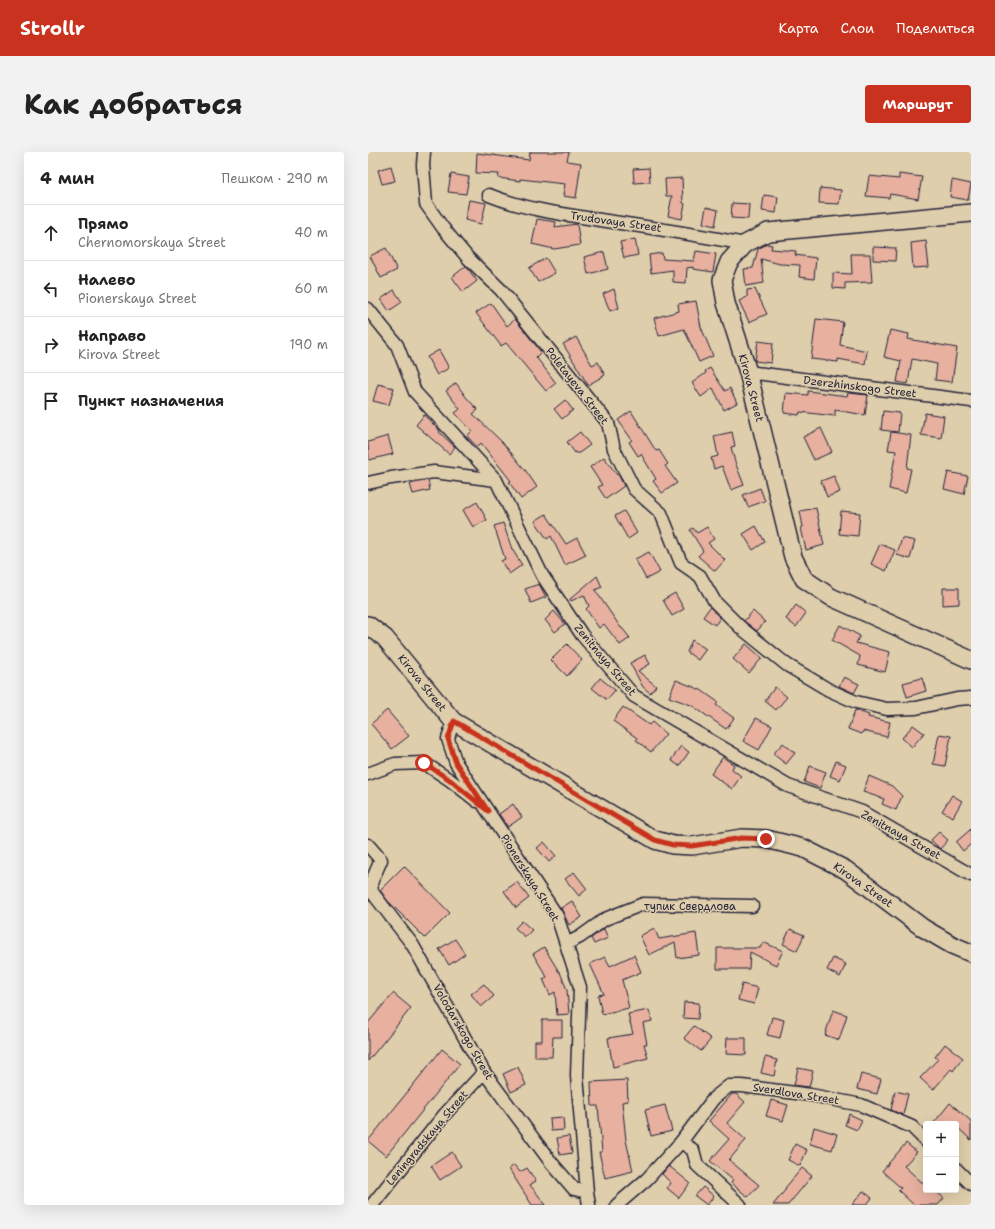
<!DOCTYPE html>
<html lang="ru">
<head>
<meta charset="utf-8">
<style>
  :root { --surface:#fff; --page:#f2f2f2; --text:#222; --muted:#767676; --line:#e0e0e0; --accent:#c8321e }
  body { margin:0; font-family:"Shantell Sans",sans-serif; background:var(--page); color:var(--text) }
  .controls { position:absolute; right:12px; bottom:12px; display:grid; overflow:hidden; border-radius:4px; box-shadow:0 4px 16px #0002 }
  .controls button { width:36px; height:36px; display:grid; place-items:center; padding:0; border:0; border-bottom:1px solid var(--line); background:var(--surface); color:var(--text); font:20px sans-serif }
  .stop { position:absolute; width:12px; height:12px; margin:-9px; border:3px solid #c8321e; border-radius:50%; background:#fff }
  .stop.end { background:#c8321e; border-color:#fff; box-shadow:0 1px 4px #0008 }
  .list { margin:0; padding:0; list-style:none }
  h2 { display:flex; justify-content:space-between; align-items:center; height:52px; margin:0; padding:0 16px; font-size:17px }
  h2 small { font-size:13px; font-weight:400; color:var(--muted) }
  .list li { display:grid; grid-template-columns:26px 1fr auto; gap:12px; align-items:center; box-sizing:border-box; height:56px; padding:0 16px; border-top:1px solid var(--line) }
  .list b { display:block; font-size:15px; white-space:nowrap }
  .list p { margin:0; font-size:13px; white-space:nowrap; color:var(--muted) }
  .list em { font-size:13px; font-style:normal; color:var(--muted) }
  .icon { flex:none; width:22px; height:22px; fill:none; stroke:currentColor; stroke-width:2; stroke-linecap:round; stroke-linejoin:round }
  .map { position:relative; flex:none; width:603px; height:1053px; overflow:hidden; border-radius:4px }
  header { display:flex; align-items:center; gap:24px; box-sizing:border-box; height:56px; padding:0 20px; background:var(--accent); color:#fff }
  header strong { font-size:19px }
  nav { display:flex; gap:22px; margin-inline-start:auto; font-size:14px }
  .intro { display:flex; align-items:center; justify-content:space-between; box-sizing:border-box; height:96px; padding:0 24px }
  h1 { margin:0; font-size:28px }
  .button { padding:10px 18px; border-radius:4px; background:var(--accent); color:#fff; font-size:14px; font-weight:700 }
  main { display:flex; gap:24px; padding:0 24px }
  aside { flex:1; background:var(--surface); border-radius:4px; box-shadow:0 4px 16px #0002 }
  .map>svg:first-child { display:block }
</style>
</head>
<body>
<header>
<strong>Strollr</strong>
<nav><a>Карта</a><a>Слои</a><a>Поделиться</a></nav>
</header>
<div class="intro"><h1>Как добраться</h1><a class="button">Маршрут</a></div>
<main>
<aside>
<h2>4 мин<small>Пешком · 290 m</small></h2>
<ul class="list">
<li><svg class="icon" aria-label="ahead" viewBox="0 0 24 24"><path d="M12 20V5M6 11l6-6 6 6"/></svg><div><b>Прямо</b><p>Chernomorskaya Street</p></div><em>40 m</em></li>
<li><svg class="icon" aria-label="left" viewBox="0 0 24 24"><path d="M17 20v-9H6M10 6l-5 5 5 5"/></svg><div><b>Налево</b><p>Pionerskaya Street</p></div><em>60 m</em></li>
<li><svg class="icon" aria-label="right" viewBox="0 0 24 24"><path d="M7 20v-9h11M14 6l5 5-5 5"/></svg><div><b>Направо</b><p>Kirova Street</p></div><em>190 m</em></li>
<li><svg class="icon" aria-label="arrive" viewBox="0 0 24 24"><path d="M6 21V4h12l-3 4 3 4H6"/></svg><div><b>Пункт назначения</b></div></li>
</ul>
</aside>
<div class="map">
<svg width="603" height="1053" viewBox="0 0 603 1053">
  <rect width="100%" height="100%" fill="#dfceab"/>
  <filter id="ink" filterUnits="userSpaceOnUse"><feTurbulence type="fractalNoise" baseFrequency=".025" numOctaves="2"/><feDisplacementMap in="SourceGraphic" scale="8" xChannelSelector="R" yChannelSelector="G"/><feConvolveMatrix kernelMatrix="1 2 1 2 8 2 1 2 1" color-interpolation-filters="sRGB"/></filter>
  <g filter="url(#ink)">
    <!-- building -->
    <path fill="#e7b09f" stroke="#22223b" d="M162 0H201L199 9 213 11 208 46 195 44 197 32 152 27V29L130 26 131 22 108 21 109 1 161 8Z
      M23 14 27 29 14 32 10 18Z
      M281 16 282 30 266 31 265 17Z
      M83 22 101 25 98 42 80 40Z
      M531 22 554 25 550 47 522 42 521 46 498 44 501 24 531 27Z
      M314 26 315 51 317 52 314 67 300 64 304 44H298L297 27Z
      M584 28 603 32 600 48 582 45Z
      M452 36 473 38 471 52 451 51Z
      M396 43 410 45 408 61 394 59Z
      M101 48 118 51 113 72 97 68Z
      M364 51 381 52 380 67 363 66Z
      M338 55 350 58 347 74 335 71Z
      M169 67 188 70 187 75 209 72 212 93 186 97 164 92Z
      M267 87 270 103 256 106 252 90Z
      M558 89 561 115 545 116 543 91Z
      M399 92 404 93 403 97 428 99 427 103 448 106 446 127 431 125 432 113 412 112 393 107 396 131 378 134 376 117 385 116 390 97Z
      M505 95 528 96 527 109 505 108Z
      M18 96 29 118 13 126 2 104Z
      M328 99 348 102 345 120 325 117V115L319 116 318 131 305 130V118L283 121 281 103 294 101 295 107 326 109Z
      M236 100 240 117 220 122 216 105Z
      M483 102H502L504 130 477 131V137L465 136V121L484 122Z
      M178 106 187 121 170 130 161 116Z
      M98 114 109 129 95 140 84 125Z
      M246 137 251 156 242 159 235 142Z
      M387 137 399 162 381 170 371 149 379 145V138Z
      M26 138 34 150 21 159 13 147Z
      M328 149 333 175 345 204 331 210 316 177 291 184 286 166 311 159 310 152Z
      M123 151 139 174 147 167 173 200 168 205 188 231 178 239 138 191 133 194 108 161Z
      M448 167 475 170 472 193 499 199 497 212 470 207V210L443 207Z
      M522 178 541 182 540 187 589 196 584 230 567 228 569 212 544 207 540 232 529 230 533 209 516 205Z
      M208 185 224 213 230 210 237 223 220 233 195 192Z
      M390 189 405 191 403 211 387 209Z
      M71 198 81 216 69 223 59 205Z
      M342 216 357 239 362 236 369 251 356 258 345 236 333 245 324 231 338 221 337 219Z
      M88 231 98 245 110 258 105 262 134 290 158 319 169 335 153 347 141 330 143 329 113 291 109 295 99 284 104 279 87 261 92 257 78 239Z
      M10 232 26 236 21 253 5 249Z
      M440 239 479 244 480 241 500 243 497 263 467 258V264L432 260 431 263 416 261 418 241 440 243Z
      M197 248 205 258 194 267 186 257Z
      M263 259 288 299 291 298 300 312 297 314 309 331 294 341 285 329 288 327 273 302 270 304 261 290 264 288 250 268Z
      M515 259 532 261 530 280 513 278Z
      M557 261 576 264 573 286 553 283Z
      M56 263 72 279 71 280 87 295 81 302 48 273Z
      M453 276 464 300 446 308 435 285Z
      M212 280 222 293 211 301H207L199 290Z
      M364 280 367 294 363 295 367 310 376 333 363 338 354 314 346 317 343 306 350 304 346 284Z
      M523 280 543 283 539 316 543 317 538 341 521 337 528 299 520 298Z
      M20 284 25 302 1 308 0 290Z
      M236 305 249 323 250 322 256 334 238 347 230 335 234 333 222 315Z
      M580 320 600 324 596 342 576 337Z
      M466 324 472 340 459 345 453 329Z
      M60 328 62 338 45 342 42 332Z
      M392 336 397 349 380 355 375 343Z
      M109 350 119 368 105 375 95 358Z
      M448 356 456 393 438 398 433 376 435 375 432 359Z
      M256 359 269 381 260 387 247 364Z
      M473 359 492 361 490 384 471 382Z
      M178 362 198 392 209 386 218 403 197 413 183 384 179 387 167 369Z
      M135 371 144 397 154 413 141 422 133 409 137 407 126 374Z
      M388 374 397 390 385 398 375 382Z
      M339 375 346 387 340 391 357 408 347 419 330 404 335 399 322 378 325 376 329 381Z
      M534 386 547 389 542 407 529 403Z
      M512 392 527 398 518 419 503 412Z
      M281 400 292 420 278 427 267 407Z
      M229 424 234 435 227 438 253 476H254L262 486 252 493 236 472 231 476 218 457 221 454 216 443 203 449 202 447Z
      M171 432 178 445 163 451 157 437Z
      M575 436H591V452L575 453Z
      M307 441 316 457 304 464 295 448Z
      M428 453 438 461 428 475 418 467Z
      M342 455 352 466 347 473 335 465Z
      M186 459 197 472 187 480 177 468Z
      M385 459 397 470 389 479 376 469Z
      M472 473 492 484 488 491 522 500 517 520 490 513 492 504 464 488Z
      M324 488 338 497 330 508 319 500Z
      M199 492 214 508 199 524 183 508Z
      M378 492 394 506 381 521 365 507Z
      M277 503 282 512 270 519 288 534 282 541 275 535 262 511Z
      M476 525 491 532 486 541 471 534Z
      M232 526 247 538 239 548 224 536Z
      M554 526 558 539 539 545 535 531Z
      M308 528 333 538 350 550 348 553 366 566 358 577 323 553 301 545Z
      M407 535 419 545 408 558 397 549Z
      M255 555 281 573 284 570 298 582 283 600 268 588 269 586 245 569Z
      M19 558 41 584 24 597 3 572Z
      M487 558 501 563 500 565 522 570 519 585 495 579 493 582 480 577Z
      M388 566 404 574 391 598 375 589Z
      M545 573 556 581 544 595 534 586Z
      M571 582 583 584 577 614 565 612Z
      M415 591 427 601 418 612 405 602Z
      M313 594 321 600 311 614 303 608Z
      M355 605 366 613 364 617 373 624 364 637 343 622Z
      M468 609 478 613 472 628 462 624Z
      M442 614 458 620 452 636 436 630Z
      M501 624 524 634 534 644 528 658 514 652 516 647 495 640Z
      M584 643 594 649 585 665 574 659Z
      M145 652 154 665 140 675 131 662Z
      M603 677V692L595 699 588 690Z
      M571 680 580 688 572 697 563 688Z
      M176 690 188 704 181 710 169 696Z
      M36 714 82 761 57 786 19 748 12 738Z
      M206 720 219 737 211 744 197 727Z
      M149 730 161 746 148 756 136 739Z
      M204 749 214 765 201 773 193 756Z
      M154 769 164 778 157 785 147 776Z
      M286 776 291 787 328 781 331 803 309 806 307 790 281 803 272 784Z
      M236 777 240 786 226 792 223 786Z
      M422 777 436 783 429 799 415 792Z
      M87 787 97 802 81 813 71 797Z
      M395 790 415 799 408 813 382 800 381 817H349V796H392Z
      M176 795 191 820H192L199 838 201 862 189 863 187 840 182 843 175 827 179 825 165 802Z
      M266 803 273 820 254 828 261 856 234 862 230 843 236 842 222 812 237 805 242 814Z
      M465 806 478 812 472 825 459 818Z
      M116 832 126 844 113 855 103 842Z
      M374 832 390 836 386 852 370 848Z
      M25 841 43 856 0 909V871Z
      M316 850 331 851 330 867 315 866Z
      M281 858 284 869 275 871 279 892H276L280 906 245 915 240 886 265 882 260 862Z
      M465 858 479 863 471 888 457 883Z
      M404 865 416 868 412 886 399 883Z
      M174 868H194V885H185L184 905H167V889H174Z
      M326 874 343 887 333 899 316 886Z
      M359 886H378V903L358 902Z
      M577 892 595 906 585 919 583 917 565 938 552 926 570 907 567 905Z
      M74 897 92 912 18 1004 0 989Z
      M397 905 409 908 406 924 393 921Z
      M150 915 158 933 143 940 135 922Z
      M430 916 445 919 441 935 426 933Z
      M493 922 513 927 509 942 489 937Z
      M259 928 260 949 254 950 258 988 265 1019 237 1026 231 1000H234L230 954H224L223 930Z
      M527 939 540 942 535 963 523 958Z
      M364 942H368L377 950 359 971 378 988 361 1008 391 1033 380 1045 363 1031 365 1028 342 1009 361 987 341 969Z
      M403 948 420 953 415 969 398 964Z
      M582 951 603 969V988L588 974V972H565Z
      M297 953 304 979 283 984 277 958Z
      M481 962 494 968 489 978 477 973Z
      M195 965 196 978 183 979 182 966Z
      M446 975 469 982 464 998 442 992Z
      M201 984 204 1001 192 1003 189 986Z
      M538 991 549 1000 536 1014 558 1034V1038H562L564 1040 566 1038 576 1046 570 1053H546L530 1038 533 1036 514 1019Z
      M427 992 439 998 432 1014 420 1008Z
      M84 1000 93 1014 72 1028 63 1014Z
      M146 1013 152 1020 159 1016 168 1029 162 1033 178 1053H164L141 1017Z
      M301 1014 322 1031 311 1046 299 1036 303 1031 294 1022Z
      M434 1016 444 1024 420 1053H405L418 1037 417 1036Z
      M335 1035 346 1044 339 1053 327 1044Z
      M495 1039 504 1046 498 1053H484Z"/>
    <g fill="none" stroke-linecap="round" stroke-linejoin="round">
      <!-- minor casing -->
      <g stroke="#22223b" stroke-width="15">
        <path id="minor" d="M56 0 55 13 58 52 75 76 100 106 133 138 240 271 246 297 266 337 293 361 313 411 332 424 347 450 372 475 419 513 461 538 488 550 519 557 548 556 589 547 603 546
          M121 43C158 58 199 63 239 69 285 76 331 83 377 92
          M0 157 29 193 47 240 128 328 174 423 214 483 266 544 420 634 494 660 603 723
          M380 220 603 249
          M0 331 23 326 66 320 128 328
          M85 569 80 587 88 611 189 764 212 835 209 924 219 1040
          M0 622 27 612 56 611 82 628 109 649
          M0 693 13 708 3 731 4 740 44 792 116 920 182 1009 206 1037 219 1040 221 1053
          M198 792 212 785 237 767 275 752 384 754
          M313 990 346 946 361 934H374L443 943 493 953 544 975 558 989
          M588 1017 603 1032
          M4 1053 77 962 116 920
          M249 1053 279 1027 313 990 325 998 329 1013 372 1053"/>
      </g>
      <!-- secondary casing -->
      <g stroke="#22223b" stroke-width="20">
        <path id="secondary" d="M603 61 400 80 377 92 361 110 354 128 358 151 380 220 425 405 436 427 463 445 603 508
          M0 473 17 486 85 569 287 688 305 693 324 694 374 686 398 687 435 696 478 718 555 776 584 793 603 801"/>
      </g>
      <!-- minor -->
      <use href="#minor" stroke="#dfceab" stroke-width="12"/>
      <!-- secondary -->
      <use href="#secondary" stroke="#dfceab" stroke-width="17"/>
    </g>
  </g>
  <g fill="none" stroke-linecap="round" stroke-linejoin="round" filter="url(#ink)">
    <!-- route -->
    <path stroke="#c8321e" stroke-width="5" d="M56 611 82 628 120 659 88 611 80 587 86 569 287 688 305 693 324 694 374 686 398 687"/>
  </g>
  <g text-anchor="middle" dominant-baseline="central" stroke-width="3" stroke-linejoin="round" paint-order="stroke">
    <!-- street labels -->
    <g font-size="11" fill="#22223b" stroke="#dfceab">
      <text transform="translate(248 70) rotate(8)">Trudovaya Street</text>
      <text transform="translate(209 234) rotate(52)">Poletayeva Street</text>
      <text transform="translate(492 235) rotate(7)">Dzerzhinskogo Street</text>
      <text transform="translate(383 236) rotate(75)">Kirova Street</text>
      <text transform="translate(237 508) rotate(50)">Zenitnaya Street</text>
      <text transform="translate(54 531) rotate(51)">Kirova Street</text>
      <text transform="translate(533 683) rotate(29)">Zenitnaya Street</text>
      <text transform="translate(162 726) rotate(58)">Pionerskaya Street</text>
      <text transform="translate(495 733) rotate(35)">Kirova Street</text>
      <text x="322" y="754">тупик Свердлова</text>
      <text transform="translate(95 880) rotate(60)">Volodarskogo Street</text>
      <text transform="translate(428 942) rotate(9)">Sverdlova Street</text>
      <text transform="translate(59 986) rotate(-50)">Leningradskaya Street</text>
    </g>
  </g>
</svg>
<div class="controls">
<button>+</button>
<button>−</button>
</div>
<div class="stop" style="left:56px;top:611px"></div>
<div class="stop end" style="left:398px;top:687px"></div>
</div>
</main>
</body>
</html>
